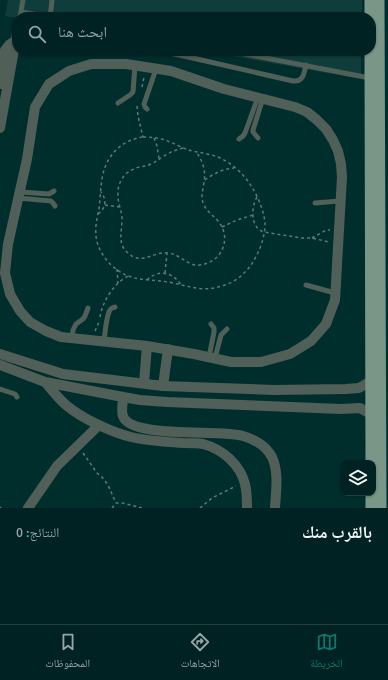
<!DOCTYPE html>
<html lang="ar">
<head>
<meta charset="utf-8">
<style>
  :root { --surface:#022; --page:#0a2a2a; --text:#f1f3f6; --muted:#95a4a5; --line:#223f40; --accent:#0f766e }
  body { margin:0; font-family:Signika,"Noto Naskh Arabic",sans-serif; background:var(--page); color:var(--text); direction:rtl }
  .controls { position:absolute; right:12px; bottom:12px; display:grid; overflow:hidden; border-radius:8px; box-shadow:0 1px 3px #0004 }
  .controls button { width:36px; height:36px; display:grid; place-items:center; padding:0; border:0; border-bottom:1px solid var(--line); background:var(--surface); color:var(--text); font:20px sans-serif }
  .list { margin:0; padding:0; list-style:none }
  h2 { display:flex; justify-content:space-between; align-items:center; height:52px; margin:0; padding:0 16px; font-size:17px }
  h2 small { font-size:13px; font-weight:400; color:var(--muted) }
  .icon { flex:none; width:22px; height:22px; fill:none; stroke:currentColor; stroke-width:2; stroke-linecap:round; stroke-linejoin:round }
  .map { position:relative; flex:none; width:388px; height:508px; overflow:hidden; direction:ltr }
  .search { position:absolute; background:var(--surface); box-shadow:0 1px 3px #0004; left:12px; right:12px; top:12px; height:44px; display:flex; align-items:center; gap:10px; box-sizing:border-box; padding:0 14px; border-radius:16px; color:var(--muted); font-size:15px }
  .sheet { height:116px; background:var(--surface) }
  nav { display:flex; justify-content:space-around; align-items:center; box-sizing:border-box; height:56px; border-top:1px solid var(--line); background:var(--surface); font-size:11px; color:var(--muted) }
  nav a { display:grid; justify-items:center; gap:2px }
  nav .on { color:var(--accent) }
  .map>svg:first-child { display:block }
</style>
</head>
<body>
<div class="map">
<svg width="388" height="508" viewBox="0 0 388 508">
  <rect width="100%" height="100%" fill="#002e2d"/>
  <!-- built -->
  <path fill="#0f3d3c" d="M8 0H362V17L17 18 5 16Z
    M204 51H361V79Z"/>
  <g fill="none" stroke-linecap="round" stroke-linejoin="round">
    <!-- path -->
    <path stroke="#577c7b" stroke-width="1.5" stroke-dasharray="3 3" stroke-linecap="butt" d="M142 87 144 77
      M137 106 138 116 143 137
      M143 137C153 137 161 138 170 142 175 144 181 147 186 149 193 152 200 152 207 154 220 156 232 164 241 173 253 185 264 207 265 224 265 240 256 262 244 273 238 280 227 285 218 287 201 292 185 285 168 282 144 278 132 283 111 265 104 258 97 247 96 236 95 227 97 218 99 209 101 193 100 173 109 159 117 146 129 139 143 137Z
      M154 138 157 146 159 159
      M183 148C176 150 170 152 164 156 159 159 156 162 151 164 145 167 139 166 134 169 123 173 117 184 118 196 118 204 122 211 122 219 122 232 117 244 128 253 142 266 153 251 168 253 179 254 185 263 195 265 203 266 212 262 217 257 227 247 227 231 218 221 213 215 207 212 204 205 200 197 203 190 204 182 206 171 203 162 197 153
      M205 180C213 174 222 169 234 168
      M257 197C251 207 250 228 264 232L301 238H312L329 242
      M105 205 120 207
      M98 214C106 208 107 200 101 192
      M222 227 237 220 253 215
      M312 238 326 230H330
      M117 269 118 283
      M165 273 167 253
      M147 280C158 269 173 272 181 285
      M100 317C102 302 115 281 129 276
      M95 331 99 322
      M83 453 97 473 102 477 108 485 116 503
      M0 507 1 508
      M112 508 116 503H123L142 508
      M200 508 212 498 236 486"/>
    <!-- service -->
    <path stroke="#505f57" stroke-width="5" d="M21 12 50 17 52 0
      M20 17 23 0
      M161 51 197 59 293 81C303 82 304 74 306 65
      M229 51 370 78
      M118 103 130 95 133 92 135 65
      M147 109 145 107 144 104 156 69
      M258 138 253 132V130L263 98
      M239 139 243 136 245 133 258 97
      M20 192 49 194 54 191
      M18 198 51 201 53 203 55 206
      M315 203 340 201
      M306 285 335 293
      M72 338 73 330 76 324 83 319 85 316 88 308
      M104 341C105 335 106 316 110 310 111 308 113 308 115 307
      M209 357 214 332V328L211 324
      M215 358 221 335 227 329
      M0 389 15 394 17 397"/>
    <!-- minor -->
    <path stroke="#505f57" stroke-width="10" d="M91 64H126L171 71 224 89 295 107 307 112 317 120 326 129 333 140 338 151 341 164 342 177 335 300 326 324 311 341 290 354 261 362H231L194 354 147 346 61 337 46 331 30 322 20 311 10 294 5 273 8 244 27 159 35 107 49 84 69 71Z
      M1 84 5 50 9 45 15 41
      M0 128 17 33
      M0 354 63 374 163 386 274 390 346 389 359 388 371 381
      M0 365 45 382 123 397 140 400 167 402 341 409 360 408 371 414
      M45 382C52 390 58 398 66 405 81 418 111 432 131 437 148 441 165 442 182 443 189 443 197 443 203 444 222 449 240 464 245 484 247 492 247 500 247 508
      M144 383 147 346
      M163 386 168 349
      M123 397C123 402 121 412 123 416 130 439 221 429 243 436 254 439 266 446 272 457 279 472 276 491 275 508
      M28 508 57 466 99 425"/>
    <!-- primary -->
    <path stroke="#799686" stroke-width="11" d="M370 0V17
      M379 0 381 508
      M370 51 371 463
      M371 508V493"/>
  </g>
</svg>
<div class="controls">
<button><svg class="icon" aria-label="layers" viewBox="0 0 24 24"><path d="M12 4l9 5-9 5-9-5zM3 14l9 5 9-5"/></svg></button>
</div>
<div class="search"><svg class="icon" aria-label="search" viewBox="0 0 24 24"><circle cx="10" cy="10" r="6"/><path d="M15 15l6 6"/></svg>ابحث هنا</div>
</div>
<section class="sheet">
<h2>بالقرب منك<small>النتائج: 0</small></h2>
<ul class="list">
</ul>
</section>
<nav>
<a class="on"><svg class="icon" aria-label="map" viewBox="0 0 24 24"><path d="M3 6l6-2 6 2 6-2v14l-6 2-6-2-6 2zM9 4v14M15 6v14"/></svg>الخريطة</a>
<a><svg class="icon" aria-label="directions" viewBox="0 0 24 24"><path d="M12 3l9 9-9 9-9-9zM9 14v-3h6M13 9l2 2-2 2"/></svg>الاتجاهات</a>
<a><svg class="icon" aria-label="saved" viewBox="0 0 24 24"><path d="M7 4h10v16l-5-4-5 4z"/></svg>المحفوظات</a>
</nav>
</body>
</html>
